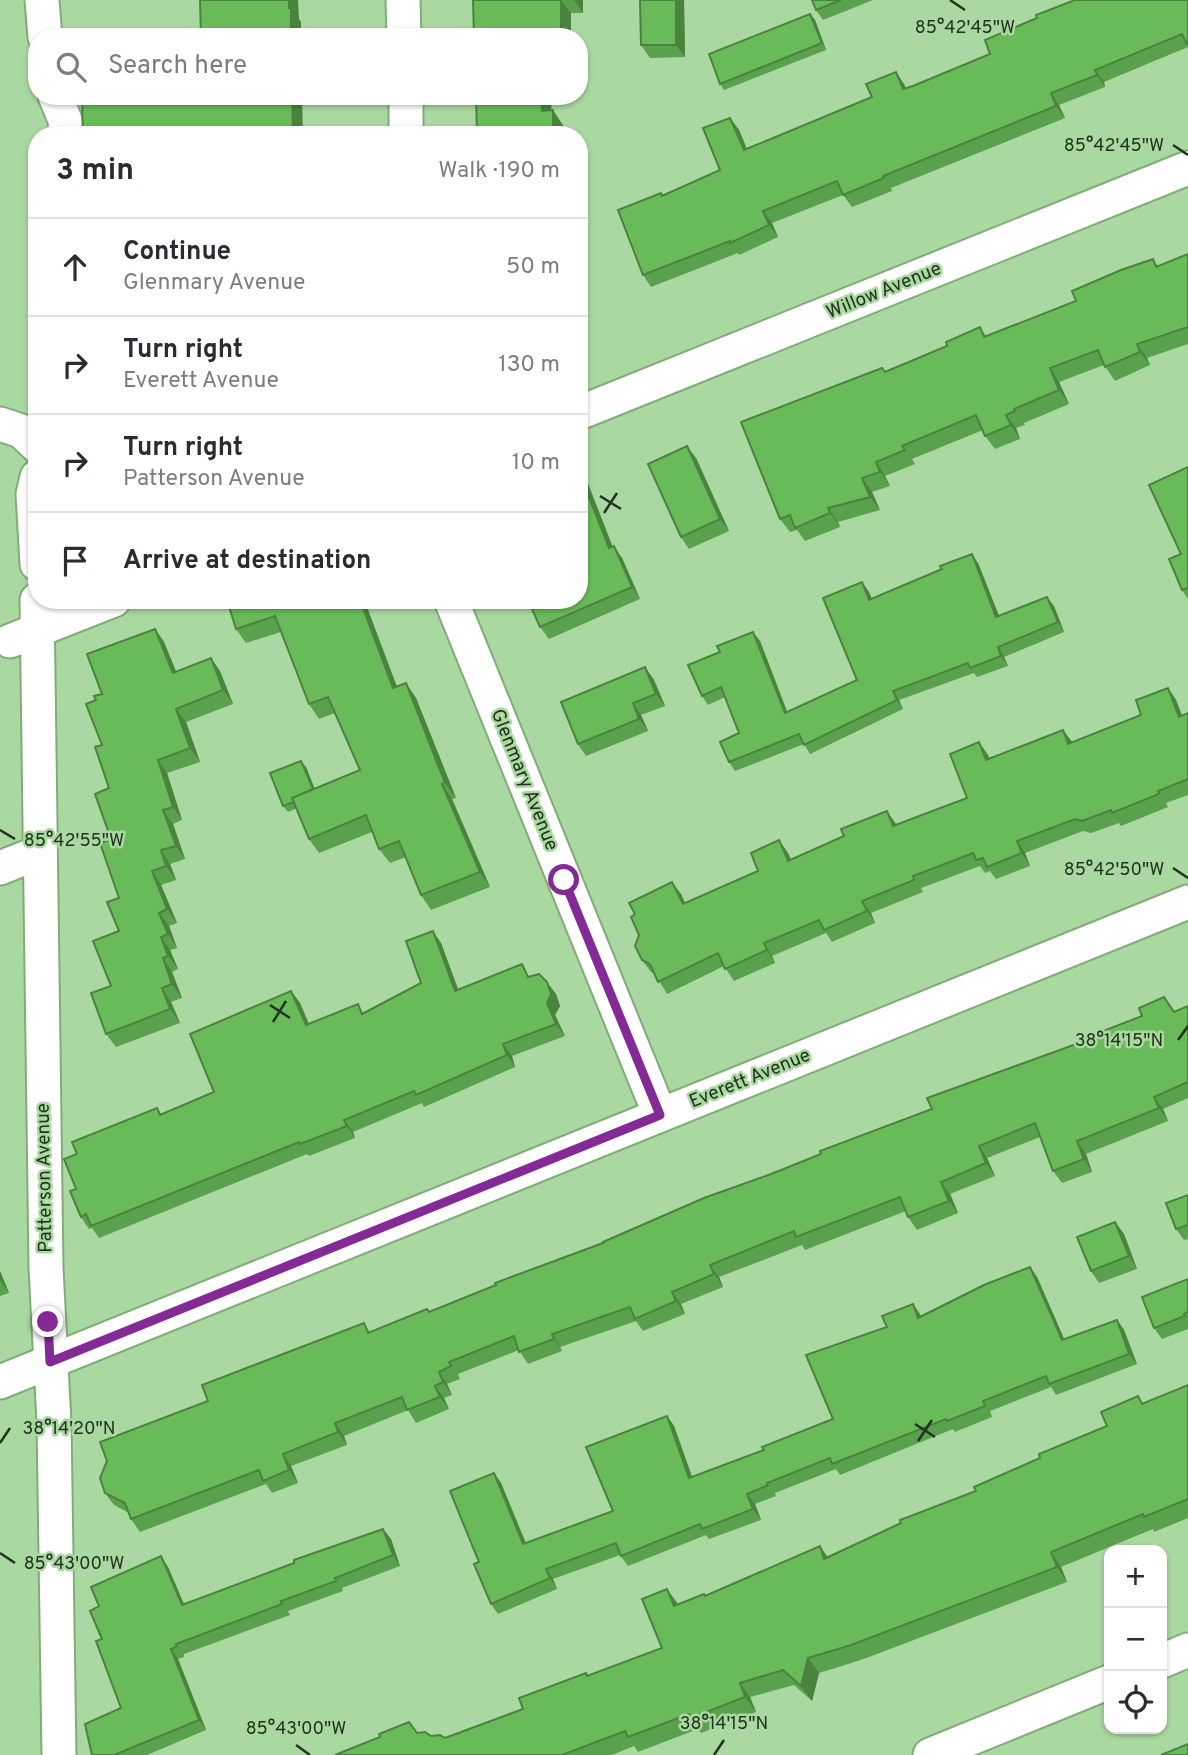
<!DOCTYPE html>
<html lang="en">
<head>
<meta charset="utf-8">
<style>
  :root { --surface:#fff; --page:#f7f7f7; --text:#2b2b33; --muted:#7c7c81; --line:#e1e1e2 }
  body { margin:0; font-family:Overpass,sans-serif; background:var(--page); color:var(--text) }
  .controls { position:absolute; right:21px; bottom:21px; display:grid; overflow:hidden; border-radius:14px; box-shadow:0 2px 5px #0004 }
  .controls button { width:63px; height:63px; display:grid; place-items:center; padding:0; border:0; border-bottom:2px solid var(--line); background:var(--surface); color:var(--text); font:35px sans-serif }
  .stop { position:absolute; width:21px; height:21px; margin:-16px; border:5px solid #842a96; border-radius:50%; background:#fff }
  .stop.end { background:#842a96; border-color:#fff; box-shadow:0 2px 7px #0008 }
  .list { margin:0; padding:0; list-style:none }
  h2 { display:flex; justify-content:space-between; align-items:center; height:91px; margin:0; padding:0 28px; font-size:30px }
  h2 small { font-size:23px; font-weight:400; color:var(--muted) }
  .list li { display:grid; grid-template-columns:46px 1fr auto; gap:21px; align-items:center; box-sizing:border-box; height:98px; padding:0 28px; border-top:2px solid var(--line) }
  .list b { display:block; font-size:26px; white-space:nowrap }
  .list p { margin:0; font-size:23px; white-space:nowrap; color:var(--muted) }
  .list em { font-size:23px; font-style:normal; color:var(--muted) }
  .icon { flex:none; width:38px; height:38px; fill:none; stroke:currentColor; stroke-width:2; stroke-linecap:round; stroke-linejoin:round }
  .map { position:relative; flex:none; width:1188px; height:1755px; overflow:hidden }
  .search { position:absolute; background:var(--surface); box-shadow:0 2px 5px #0004; left:28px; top:28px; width:560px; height:77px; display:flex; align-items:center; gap:18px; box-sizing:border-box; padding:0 24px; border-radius:28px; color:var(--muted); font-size:26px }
  .panel { position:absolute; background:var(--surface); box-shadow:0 2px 5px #0004; left:28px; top:126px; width:560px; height:483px; border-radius:28px }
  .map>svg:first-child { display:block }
</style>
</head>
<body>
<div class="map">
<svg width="1188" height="1755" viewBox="0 0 1188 1755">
  <rect width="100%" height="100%" fill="#aad8a1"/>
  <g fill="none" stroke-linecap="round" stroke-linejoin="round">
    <!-- street casing -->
    <g stroke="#80ac78" stroke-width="37">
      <path id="street" d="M42 0 45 37
        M403 0 404 37
        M55 96 65 120 66 135
        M406 96V135
        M579 413 1188 168
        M0 424 21 431 37 446
        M37 477 33 494 37 564
        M37 600 46 1268 54 1422 59 1755
        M451 600 660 1115
        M10 641 114 600
        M0 868 40 852
        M0 1382 1188 902
        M1162 1661 1188 1650
        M930 1755 1109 1682"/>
    </g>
    <!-- street -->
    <use href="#street" stroke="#fff" stroke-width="33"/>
  </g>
  <!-- wall -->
  <path fill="#5aa14d" d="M473 0H583V13H571Z
    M684 0 685 57 650 58 641 45Z
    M812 0H873L823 20 816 10Z
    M1188 0V47L1104 82 1105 87 1059 105 1065 118 891 188 892 191 852 207 843 195 772 223 778 237 739 255 738 253 651 287 643 275 662 195 720 170 730 118 739 130 747 149 872 97 896 72 906 88Z
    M810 14 815 20 826 50 724 90 720 84Z
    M1188 254V344L1147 358 1150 365 1115 381 1104 365 1059 382 1069 404 1024 423 1025 425 1016 428 1020 439 995 449 985 436 983 430 912 459 915 464 885 476 890 486 872 492 880 510 838 522 840 527 805 541 797 530 790 532 780 519 885 372 947 346 980 327 986 336 1076 301 1153 259 1158 266Z
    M696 458 729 531 689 549 681 537Z
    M1188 467V599L1182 590 1181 554Z
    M585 476 612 547 622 558 640 599 549 639 540 627Z
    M978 563 999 616 1054 606 1064 632 1004 657 1008 666 977 677 974 673 899 700 903 709 810 754 804 744 735 771 729 762 739 733 725 697 708 705 702 696 720 652 760 641 787 712 857 680 862 582 869 592 872 599Z
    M227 600H370L365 602 397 687 416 698 456 798 452 799 490 887 431 910 421 895 406 857 390 863 379 849 372 832 319 853 309 839 297 808 288 812 283 806 306 767 314 789 360 770 335 713 319 719 309 704 281 632 246 643 236 629Z
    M155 629 164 642 176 672 220 671 233 704 186 722 200 762 167 773 182 820 173 824 185 859 170 864 176 880 161 885 177 923 169 926 177 948 170 950 178 969 172 972 182 998 171 1002 180 1023 116 1047 106 1034 111 986 119 931V898L111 839 109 788 102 745V694Z
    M645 667 654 680 665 706 641 715 648 731 586 756 578 744Z
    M1168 688 1176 700 1182 716 1188 713V795L1166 803 1168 807 1121 826 1119 823 1091 833 1083 831 1025 853 1030 866 996 879 990 871 985 873 980 866 921 888 923 892 871 913 875 923 832 942 826 933 772 956 775 963 734 981 724 966 667 994 655 974 651 972 642 960 681 894 685 903 758 871 788 853 791 860 896 825 967 798 988 755 989 758 1063 730 1072 742 1141 715Z
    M441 943 458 989 531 977 556 994 560 1006 555 1015 565 1036 512 1056 515 1067 424 1107 422 1103 353 1132 355 1138 309 1156 307 1154 99 1238 92 1228 89 1229 81 1217 76 1189 77 1154 157 1108 161 1114 214 1092 291 991 300 1003 309 1024 364 1013 421 983Z
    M1188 1006V1098L1163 1109 1168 1121 1086 1154 1092 1172 1062 1183 1053 1171 1040 1137 987 1158 995 1176 950 1194 958 1213 917 1230 908 1217 906 1211 805 1250 802 1245 719 1277 723 1287 681 1304 685 1314 643 1331 636 1321 560 1347 562 1351 528 1364 519 1350 458 1374 460 1379 447 1384 452 1395 444 1398 449 1409 416 1423 408 1410 344 1436 347 1445 291 1466 298 1483 272 1493 266 1484 140 1532 131 1519 129 1513 114 1505 105 1493 208 1401 364 1323 370 1332 427 1309 430 1312 603 1243 771 1174Z
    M1188 1195V1239L1184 1240 1176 1229Z
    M1115 1222 1124 1234 1137 1269 1099 1283 1091 1271Z
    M1030 1267 1037 1277 1064 1339 1117 1320 1124 1330 1137 1364 1056 1395 1051 1387 990 1411 992 1417 955 1432 953 1429 840 1475 836 1469 775 1493 776 1496 755 1504 761 1520 709 1539 706 1535 628 1566 620 1555 553 1579 557 1589 498 1614 491 1604 479 1562 494 1473 501 1483 526 1543 613 1511 667 1416 674 1426 692 1477 764 1450 833 1419 887 1327 913 1304 921 1316Z
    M0 1271 9 1293 0 1296Z
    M1188 1279V1329L1162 1339 1154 1328Z
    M1188 1385V1518L1154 1532 1153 1529 1061 1567 1067 1582 861 1660 819 1673 812 1701 794 1685 750 1697 756 1712 701 1733 698 1729 638 1752 634 1746 612 1755H335L417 1733 445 1738 523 1709 587 1676 662 1648 678 1604 705 1596 820 1546 828 1558 976 1491 1107 1426 1143 1404Z
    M383 1529 391 1539 400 1566 342 1588 343 1591 288 1611 290 1615 184 1654V1657L178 1659 206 1730 147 1755H92L121 1708 102 1639 99 1606 168 1567 184 1604Z"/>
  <!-- shaded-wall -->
  <path fill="#4a833e" d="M289 0H298L299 19 301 22V37H291Z
    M561 0 571 13V37H561Z
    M574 0H583V13Z
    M676 0H684L685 57 676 45Z
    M810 14 815 20 826 50 822 43Z
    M1095 70 1104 82 1105 87 1097 75Z
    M896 72 904 84 911 101 903 89Z
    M1051 93 1059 105 1065 118 1056 106Z
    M292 96H302L303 135H293Z
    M541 96H551L552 125 542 111Z
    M553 110 563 125V135H553Z
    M730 118 739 130 752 162 744 150Z
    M763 211 772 223 778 237 769 225Z
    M1137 344 1147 358 1150 365 1140 352Z
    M1050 368 1059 382 1069 404 1059 390Z
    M1006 415 1016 428 1020 439 1011 425Z
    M687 446 696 458 729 531 720 519Z
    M876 462 885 476 890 486 880 472Z
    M579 468 585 476 618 560 609 548 579 472Z
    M862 478 872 492 880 510 870 497Z
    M828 508 838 522 840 527 830 513Z
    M614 546 622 558 640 599 632 587Z
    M972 554 978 563 1003 626 996 617Z
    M862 582 869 592 876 609 869 600Z
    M1047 597 1054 606 1064 632 1058 622Z
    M360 600H364L365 602 403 703 393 688Z
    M155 629 164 642 182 686 173 673Z
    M753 632 760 641 791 722 785 713Z
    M998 647 1004 657 1008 666 1001 656Z
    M211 658 220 671 233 704 223 690Z
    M645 667 654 680 665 706 656 694Z
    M406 683 416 698 456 798 445 783Z
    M1168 688 1176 700 1187 729 1179 717Z
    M893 691 899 700 903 709 897 700Z
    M633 703 641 715 648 731 639 719Z
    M176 709 186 722 200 762 190 748Z
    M1063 730 1072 742 1068 744Z
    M979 742 988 755 994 772 986 760Z
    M158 760 167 773 182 820 173 807Z
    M301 761 306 767 319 799 314 793Z
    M442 784 452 799 490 887 480 872Z
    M163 810 173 824 185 859 176 846Z
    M887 811 896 824 902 838 893 826Z
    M779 840 788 853 797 873 788 861Z
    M1017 841 1025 853 1030 866 1022 853Z
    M161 850 170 864 176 880 166 866Z
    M152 871 161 885 177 923 167 909Z
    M672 882 681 894 691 916 683 904Z
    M862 901 871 913 875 923 867 911Z
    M159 913 169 926 177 948 168 934Z
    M433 931 441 943 463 1003 455 991Z
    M161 937 170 950 178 969 168 956Z
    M764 943 772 956 775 963 767 950Z
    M163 958 172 972 182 998 172 984Z
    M547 982 556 994 560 1006 555 1015 565 1036 556 1024 547 1003Z
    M162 988 171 1002 180 1023 170 1009Z
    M291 991 300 1003 314 1037 306 1025Z
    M503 1044 512 1056 515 1067 507 1055Z
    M1154 1097 1163 1109 1168 1121 1159 1108Z
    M344 1120 353 1132 355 1138 347 1126Z
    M1077 1141 1086 1154 1092 1172 1084 1159Z
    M979 1146 987 1158 995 1176 986 1163Z
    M941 1182 950 1194 958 1213 949 1201Z
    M1115 1222 1124 1234 1137 1269 1129 1256Z
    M710 1265 719 1277 723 1287 714 1274Z
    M1030 1267 1037 1277 1069 1350 1062 1340Z
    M0 1271 9 1293 0 1280Z
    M672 1292 681 1304 685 1314 676 1301Z
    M913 1304 920 1314 925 1328 918 1318Z
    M1117 1320 1124 1330 1137 1364 1129 1354Z
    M552 1334 560 1347 562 1351 554 1339Z
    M439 1372 447 1384 452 1395 443 1382Z
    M435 1386 444 1398 449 1409 440 1397Z
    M667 1416 674 1426 696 1488 689 1478Z
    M335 1423 344 1436 347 1445 338 1432Z
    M283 1454 291 1466 298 1483 289 1470Z
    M494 1473 501 1483 530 1554 523 1544Z
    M747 1494 755 1504 761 1520 753 1509Z
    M383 1529 391 1539 400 1566 393 1555Z
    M820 1546 830 1561 824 1559Z
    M1051 1552 1061 1567 1067 1582 1057 1567Z
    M161 1556 168 1567 189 1616 182 1605Z
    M546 1569 553 1579 557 1589 550 1578Z
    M667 1589 678 1604 674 1606Z
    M171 1649 178 1659 206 1730 199 1720Z
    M808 1658 819 1673 812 1701 801 1686Z
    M740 1683 750 1697 756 1712 745 1697Z"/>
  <!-- building -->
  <path fill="#69bb59" stroke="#4a833e" stroke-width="2" d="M200 0H289V8H291V37H201Z
    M473 0H561V37H474Z
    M640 0H676V45H641Z
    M812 0H841L816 10Z
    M1075 0H1188V44H1187L1182 34 1095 70 1097 75 1051 93 1056 106 883 176 884 178 843 195 837 181 763 211 769 225 730 243V241L643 275 618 210 661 193 662 196 720 170 703 128 730 118 744 150 872 97 866 84 896 72 903 89 913 86 990 54 985 40 1037 18 1036 15Z
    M810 14 822 43 720 84 709 54Z
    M201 96H292L293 135H83L82 99Z
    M476 96H541L542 111 553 110V135H477Z
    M1188 254V327L1137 344 1140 352 1105 367 1098 350 1050 368 1059 390 1014 409 1015 411 1006 415 1011 425 985 436 976 415 902 446 905 450 876 462 880 472 862 478 870 497 828 508 830 513 795 528 790 515 780 519 741 422 882 368 885 372 947 346 946 342 980 327 984 337 1076 301 1072 291 1121 270 1153 259 1156 267Z
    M687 446 720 519 681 537 648 464Z
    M1188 467V588L1182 590 1169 559 1181 554 1149 485Z
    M579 472 609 548 614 546 632 587 540 627 528 600H579Z
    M972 554 996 617 1047 597 1058 622 998 647 1001 656 970 668 968 663 893 691 897 700 804 745 799 734 729 762 720 742 739 733 721 687 702 696 688 665 720 652 717 646 753 632 785 713 857 680 823 598 862 582 869 600 942 569 940 566Z
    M227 600H360L393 688 406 683 445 783 442 784 480 872 421 895 399 841 379 849 366 815 309 839 292 798 360 770 328 697 309 704 275 616 236 629Z
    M155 629 173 673 211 658 223 690 176 709 190 748 158 760 173 807 163 810 176 846 161 850 166 866 152 871 167 909 159 913 168 934 161 937 168 956 163 958 172 984 162 988 170 1009 106 1034 91 993 111 986 93 941 119 931 107 902 119 898 100 843 111 839 95 794 109 788 95 747 102 745 86 704 96 700 94 696 102 694 87 654Z
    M645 667 656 694 633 703 639 719 578 744 561 702Z
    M1168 688 1179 717 1188 713V779L1158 791 1159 794 1112 813 1111 810 1082 821 1075 819 1017 841 1022 853 987 867 983 858 976 860 973 853 913 876 914 880 862 901 867 911 824 930 819 920 764 943 767 950 725 969 718 953 658 982 650 964 642 960 635 946 639 935 631 917 635 914 629 903 672 882 683 904 758 871 751 853 779 840 788 861 844 836 841 829 887 811 893 826 967 798 950 754 979 742 986 760 1063 730 1068 744 1141 715 1136 700Z
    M301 761 313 789 292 798 294 802 283 806 270 773Z
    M433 931 455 991 522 964 528 977 539 974 547 982 551 994 547 1003 556 1024 503 1044 507 1055 416 1095 414 1091 344 1120 347 1126 300 1144 299 1142 91 1226 86 1214 81 1217 70 1191 76 1189 64 1159 77 1154 72 1142 157 1108 160 1115 214 1092 190 1034 291 991 306 1025 358 1004 362 1014 421 983 406 941Z
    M1164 997 1174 1012 1188 1006V1082L1154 1097 1159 1108 1077 1141 1084 1159 1053 1171 1035 1123 979 1146 986 1163 941 1182 949 1201 908 1217 900 1197 796 1237 794 1231 710 1265 714 1274 672 1292 676 1301 635 1319 630 1307 552 1334 554 1339 519 1352 514 1336 449 1362 451 1366 439 1372 443 1382 435 1386 440 1397 407 1410 402 1397 335 1423 338 1432 283 1454 289 1470 263 1481 259 1470 131 1519 125 1503 105 1493 100 1478 107 1461 100 1442 208 1401 202 1385 364 1323 368 1333 427 1309 429 1312 496 1285 495 1283 603 1243V1242L704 1198 771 1174 821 1154 820 1151 932 1109 927 1098 1104 1034 1103 1031 1142 1016 1139 1008Z
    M1188 1195V1225L1176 1229 1166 1203Z
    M1115 1222 1129 1256 1091 1271 1077 1237Z
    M1030 1267 1062 1340 1117 1320 1129 1354 1049 1384 1046 1376 983 1401 985 1406 947 1421 946 1419 832 1464 830 1458 767 1483 768 1485 747 1494 753 1509 702 1529 700 1524 621 1556 616 1543 546 1569 550 1578 491 1604 474 1564 479 1562 450 1491 494 1473 523 1544 613 1511 586 1447 667 1416 689 1478 764 1450 762 1447 833 1419 806 1355 887 1327 882 1316 913 1304 918 1318 984 1285Z
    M1188 1279V1312L1184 1314 1185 1316 1154 1328 1142 1297Z
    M1188 1385V1499L1144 1517 1143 1514 1051 1552 1057 1567 851 1645 808 1658 801 1686 783 1670 740 1683 745 1697 691 1718 689 1714 628 1737 625 1731 562 1755H335L380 1737 379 1734 409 1722 417 1733 425 1732 431 1736 440 1735 445 1738 523 1709 519 1698 586 1673 587 1676 662 1648 642 1599 667 1589 674 1606 704 1594 705 1596 820 1546 824 1559 901 1523 900 1520 976 1491 974 1487 1040 1458 1039 1454 1107 1426 1101 1412 1138 1396 1142 1404Z
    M383 1529 393 1555 335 1578 336 1581 281 1601 282 1604 176 1644 177 1646 171 1649 199 1720 114 1755H92L85 1724 121 1708 96 1641 102 1639 90 1611 99 1606 91 1587 161 1556 182 1605 294 1563V1560Z
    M1188 1744V1755H1161Z"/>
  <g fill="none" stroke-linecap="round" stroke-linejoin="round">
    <!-- route -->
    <path stroke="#842a96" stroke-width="9" d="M48 1322 50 1362 660 1115 564 880"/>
  </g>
  <!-- ticks -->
  <path fill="none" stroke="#21331e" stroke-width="2.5" d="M950 0 965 10M1173 145 1188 155M600 496 621 509M604 513 617 493M0 830 15 839M1173 868 1188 878M270 1005 290 1018M273 1022 286 1001M1178 1040 1188 1026M915 1424 935 1437M918 1441 932 1420M0 1443 10 1428M0 1553 15 1563M296 1745 310 1755M714 1755 724 1740"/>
  <g text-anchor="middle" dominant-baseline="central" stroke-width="5" stroke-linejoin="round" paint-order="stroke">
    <!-- street labels -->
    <g font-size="19" fill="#21331e" stroke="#aad8a1">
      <text transform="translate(884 291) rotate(-22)">Willow Avenue</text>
      <text transform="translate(524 780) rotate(68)">Glenmary Avenue</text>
      <text transform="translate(750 1079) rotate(-22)">Everett Avenue</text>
      <text transform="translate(45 1178) rotate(-91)">Patterson Avenue</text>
    </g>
  </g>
  <g font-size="18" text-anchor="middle" fill="#21331e" stroke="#aad8a1" stroke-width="5" stroke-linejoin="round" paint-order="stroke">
    <text x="965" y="33">85°42'45"W</text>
    <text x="1114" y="151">85°42'45"W</text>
    <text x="74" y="846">85°42'55"W</text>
    <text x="1114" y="875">85°42'50"W</text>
    <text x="1119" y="1046">38°14'15"N</text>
    <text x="69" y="1434">38°14'20"N</text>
    <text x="74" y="1569">85°43'00"W</text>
    <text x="724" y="1729">38°14'15"N</text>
    <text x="296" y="1734">85°43'00"W</text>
  </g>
</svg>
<div class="controls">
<button>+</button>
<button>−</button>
<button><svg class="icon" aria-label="locate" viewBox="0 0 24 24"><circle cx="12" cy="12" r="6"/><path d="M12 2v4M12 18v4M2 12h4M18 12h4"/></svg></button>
</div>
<div class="stop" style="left:564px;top:880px"></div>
<div class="stop end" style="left:48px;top:1322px"></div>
<div class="search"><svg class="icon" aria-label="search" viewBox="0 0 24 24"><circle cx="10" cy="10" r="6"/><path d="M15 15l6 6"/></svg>Search here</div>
<section class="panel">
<h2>3 min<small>Walk · 190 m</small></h2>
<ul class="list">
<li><svg class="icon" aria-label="ahead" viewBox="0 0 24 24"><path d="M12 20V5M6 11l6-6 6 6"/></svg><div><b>Continue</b><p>Glenmary Avenue</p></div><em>50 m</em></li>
<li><svg class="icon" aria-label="right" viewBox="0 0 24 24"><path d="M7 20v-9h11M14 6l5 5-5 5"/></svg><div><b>Turn right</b><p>Everett Avenue</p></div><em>130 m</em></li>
<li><svg class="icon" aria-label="right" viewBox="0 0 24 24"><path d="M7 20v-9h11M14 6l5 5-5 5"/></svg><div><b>Turn right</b><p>Patterson Avenue</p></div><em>10 m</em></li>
<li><svg class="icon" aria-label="arrive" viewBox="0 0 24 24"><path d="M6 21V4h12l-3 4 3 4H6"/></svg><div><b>Arrive at destination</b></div></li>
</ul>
</section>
</div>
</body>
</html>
